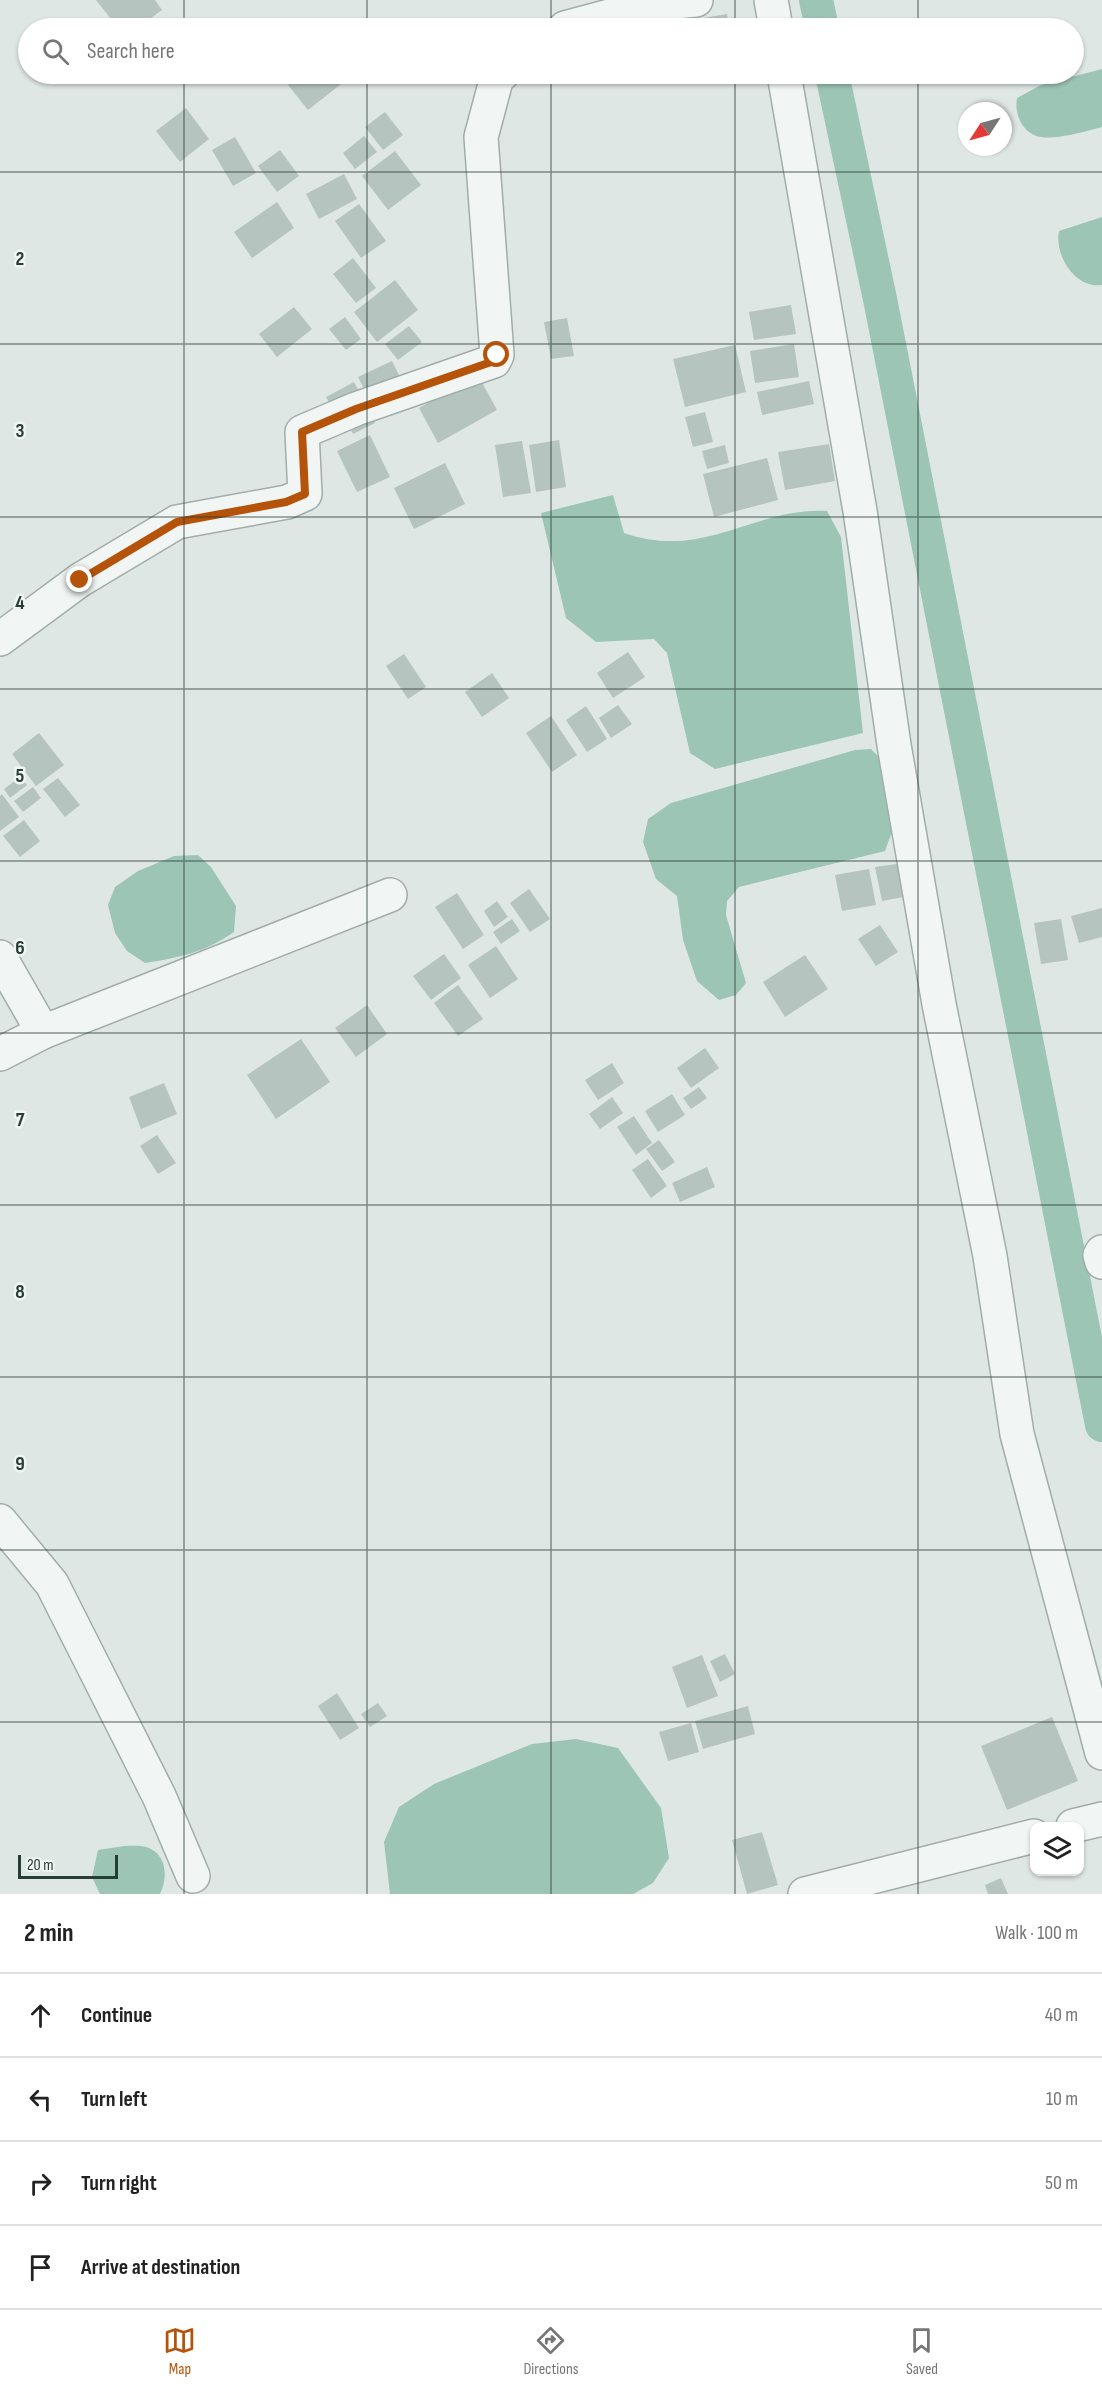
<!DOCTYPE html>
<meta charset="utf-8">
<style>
:root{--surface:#fff;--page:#f2f2f2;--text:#222;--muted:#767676;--line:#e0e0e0;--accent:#b45309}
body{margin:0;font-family:"Sofia Sans Condensed",sans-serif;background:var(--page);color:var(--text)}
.controls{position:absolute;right:18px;bottom:18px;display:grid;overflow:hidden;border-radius:12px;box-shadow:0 2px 4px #0004}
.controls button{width:54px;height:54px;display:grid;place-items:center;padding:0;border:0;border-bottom:2px solid var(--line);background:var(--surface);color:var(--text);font:30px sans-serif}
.compass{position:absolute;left:958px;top:102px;width:54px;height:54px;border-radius:50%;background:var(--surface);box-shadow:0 2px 4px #0004;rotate:234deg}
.scale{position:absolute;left:18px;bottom:15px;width:100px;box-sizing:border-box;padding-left:6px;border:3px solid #293d38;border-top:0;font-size:16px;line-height:21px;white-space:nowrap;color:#293d38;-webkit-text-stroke:4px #eef5f3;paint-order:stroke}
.stop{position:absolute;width:18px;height:18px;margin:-14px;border:4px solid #b45309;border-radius:50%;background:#fff}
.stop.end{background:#b45309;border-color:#fff;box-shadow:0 2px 6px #0008}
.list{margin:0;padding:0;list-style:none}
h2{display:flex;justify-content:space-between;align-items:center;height:78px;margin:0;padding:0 24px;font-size:26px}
h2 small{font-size:20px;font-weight:400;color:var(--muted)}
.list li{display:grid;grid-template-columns:39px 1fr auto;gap:18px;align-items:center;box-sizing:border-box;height:84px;padding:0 24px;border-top:2px solid var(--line)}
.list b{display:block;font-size:22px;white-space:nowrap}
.list em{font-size:20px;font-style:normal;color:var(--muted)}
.icon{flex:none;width:33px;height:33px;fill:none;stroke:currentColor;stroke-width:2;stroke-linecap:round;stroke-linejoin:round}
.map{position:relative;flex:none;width:1102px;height:1894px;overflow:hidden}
.search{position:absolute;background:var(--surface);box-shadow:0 2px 4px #0004;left:18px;right:18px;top:18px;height:66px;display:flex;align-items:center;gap:15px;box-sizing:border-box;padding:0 21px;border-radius:33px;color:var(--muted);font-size:22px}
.sheet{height:414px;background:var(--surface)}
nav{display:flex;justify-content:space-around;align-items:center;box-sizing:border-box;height:84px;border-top:2px solid var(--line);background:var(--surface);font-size:16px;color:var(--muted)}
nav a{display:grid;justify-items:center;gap:3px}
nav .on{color:var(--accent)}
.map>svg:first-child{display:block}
</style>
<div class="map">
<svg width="1102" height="1894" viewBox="0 0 1102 1894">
<rect width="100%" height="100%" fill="#dfe7e5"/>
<g fill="#9cc5b6">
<path d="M 1102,69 L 1102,127 C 1088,131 1054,140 1041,137 C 1022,134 1014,113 1017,98 L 1041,85 Z"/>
<path d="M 1102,217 L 1102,285 C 1075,289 1054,255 1059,231 Z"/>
<path d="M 613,495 L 624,533 C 704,561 754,507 827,511 L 841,537 L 863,733 L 715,769 L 690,753 L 667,653 L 654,639 L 596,642 L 566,618 L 541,513 Z"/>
<polygon points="871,749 885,763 894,826 885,851 739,887 727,901 726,915 746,983 736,995 719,1000 697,981 683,940 677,896 656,879 643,842 648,819 671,803 855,750"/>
<path d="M 198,855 L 211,867 L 236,906 L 234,932 C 206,952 178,958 145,963 L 127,951 L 115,933 L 108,905 L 115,887 L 138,871 L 174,856 Z"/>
<polygon points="576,1739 618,1748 661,1808 669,1858 653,1883 633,1894 390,1894 384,1842 399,1807 434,1784 532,1744"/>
<path d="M 124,1846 C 132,1846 142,1845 149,1848 C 167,1856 168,1878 160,1894 L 100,1894 L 92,1877 L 98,1850 Z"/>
</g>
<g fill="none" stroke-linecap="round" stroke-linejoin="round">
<g stroke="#9cc5b6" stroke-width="34">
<polyline points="816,0 822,28"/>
<polyline points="832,74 880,299 1102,1425"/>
</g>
</g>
<g fill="#b6c4c0">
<polygon points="96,0 155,0 162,10 138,28 118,28"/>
<polygon points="727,14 729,28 693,28 691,20"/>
<polygon points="303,74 340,74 345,81 308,110 288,85"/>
<polygon points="186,108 209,139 180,162 156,131"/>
<polygon points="385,112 403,135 383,150 365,127"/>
<polygon points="364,136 377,152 355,169 343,153"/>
<polygon points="235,137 256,173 233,186 212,150"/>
<polygon points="280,150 299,176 277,192 258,166"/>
<polygon points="395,151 421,185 388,210 362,176"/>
<polygon points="344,174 357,199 319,219 306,194"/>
<polygon points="277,202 294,228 252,258 234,232"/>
<polygon points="359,204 386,241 361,258 335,221"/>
<polygon points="353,258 376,288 356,303 333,274"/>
<polygon points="395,280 418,310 377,342 354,312"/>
<polygon points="791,305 796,334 754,340 749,312"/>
<polygon points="294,307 312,329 277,357 259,334"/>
<polygon points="345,317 361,339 346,350 329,329"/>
<polygon points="567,318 574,356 551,359 544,322"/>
<polygon points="409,326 422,342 398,360 385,344"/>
<polygon points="794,344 799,377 755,383 750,351"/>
<polygon points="735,345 746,392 685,407 673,359"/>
<polygon points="392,361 402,381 368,397 358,377"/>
<polygon points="478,375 497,410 438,443 419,408"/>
<polygon points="809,381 814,404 762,415 757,392"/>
<polygon points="354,382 363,399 335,414 326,397"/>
<polygon points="367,406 375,423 353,434 344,417"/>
<polygon points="705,412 713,442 693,447 685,417"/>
<polygon points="370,435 390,477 357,492 337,451"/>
<polygon points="559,440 566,487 536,492 529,445"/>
<polygon points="522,441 531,493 503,497 495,445"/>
<polygon points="829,444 835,481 785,490 778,452"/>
<polygon points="725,445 729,463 707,469 702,451"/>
<polygon points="767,458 778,500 714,517 703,474"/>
<polygon points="445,463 465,504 414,529 394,488"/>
<polygon points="628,652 645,677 613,698 597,673"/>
<polygon points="404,654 426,687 408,699 386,666"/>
<polygon points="492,673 509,698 482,717 465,692"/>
<polygon points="618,705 632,724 611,738 599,718"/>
<polygon points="586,706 607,739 587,752 566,720"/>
<polygon points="551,716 577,755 552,772 526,733"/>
<polygon points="39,733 64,765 36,786 12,754"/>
<polygon points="20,777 27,785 10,798 4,789"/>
<polygon points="58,778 80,805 65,817 43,789"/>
<polygon points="33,787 41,798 23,812 14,801"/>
<polygon points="2,794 19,817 0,831 0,796"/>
<polygon points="24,820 40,841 20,857 3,836"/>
<polygon points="904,863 909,896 882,901 875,867"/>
<polygon points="869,869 876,905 842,911 835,875"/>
<polygon points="529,889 550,919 530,932 510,903"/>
<polygon points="457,893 484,935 463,949 435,907"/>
<polygon points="497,901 508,917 494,927 484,911"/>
<polygon points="1102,908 1102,937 1079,943 1071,916"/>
<polygon points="512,919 520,931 501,944 493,932"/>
<polygon points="1061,919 1068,960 1041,964 1034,923"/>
<polygon points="880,925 898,952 876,966 858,939"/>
<polygon points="496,946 518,979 490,998 468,965"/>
<polygon points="444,954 461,978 431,1000 413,976"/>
<polygon points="805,955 828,989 785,1017 763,982"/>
<polygon points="458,985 483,1019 458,1036 434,1003"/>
<polygon points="367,1005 387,1034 356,1057 335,1028"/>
<polygon points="301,1039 330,1082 276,1119 247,1075"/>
<polygon points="705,1048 719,1068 691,1088 677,1068"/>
<polygon points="612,1063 624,1083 598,1100 585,1080"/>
<polygon points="164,1083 177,1114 141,1129 129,1097"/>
<polygon points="699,1087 707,1098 691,1109 683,1098"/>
<polygon points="672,1094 685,1115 658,1132 645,1111"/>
<polygon points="612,1097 623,1113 600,1129 589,1114"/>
<polygon points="634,1116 652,1143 636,1155 617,1127"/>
<polygon points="157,1135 176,1163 158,1174 140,1146"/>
<polygon points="659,1140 675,1162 662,1171 646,1149"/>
<polygon points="648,1159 667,1186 651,1198 632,1170"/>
<polygon points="707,1167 715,1187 680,1202 672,1183"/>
<polygon points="725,1654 735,1674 720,1682 710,1661"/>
<polygon points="702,1655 718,1696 687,1708 672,1667"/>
<polygon points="337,1693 359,1728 340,1740 318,1706"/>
<polygon points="378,1703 387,1716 370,1727 361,1714"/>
<polygon points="748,1706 755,1734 703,1749 695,1721"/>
<polygon points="1052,1717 1078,1781 1007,1810 981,1746"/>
<polygon points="691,1723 699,1752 668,1761 659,1732"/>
<polygon points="762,1832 778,1885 747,1894 732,1840"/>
<polygon points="1001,1878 1008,1894 988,1894 985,1885"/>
</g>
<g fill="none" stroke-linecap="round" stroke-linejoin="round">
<g stroke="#a1adaa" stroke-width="36">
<g id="minor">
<polyline points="771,0 776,28"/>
<polyline points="565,28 654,4 696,0"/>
<polyline points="784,74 860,511 894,745 939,1004 990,1256 1017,1434 1102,1753"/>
<polyline points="0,639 80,580 177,522 287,502 305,494 302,432 356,409 494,361 497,355 481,137 497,77 502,74"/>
<polyline points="0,957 43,1032 0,1054"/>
<polyline points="43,1032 390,895"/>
<polyline points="1102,1252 1100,1255 1102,1262"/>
<polyline points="0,1521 52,1584 159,1796 193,1876"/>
<polyline points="1073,1826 1102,1819"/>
<polyline points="805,1894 1034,1836"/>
</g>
</g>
<use href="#minor" stroke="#f1f6f5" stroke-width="33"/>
</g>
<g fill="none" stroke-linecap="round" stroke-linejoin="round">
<polyline stroke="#b45309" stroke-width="8" points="80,580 177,522 286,502 305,494 302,432 356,409 494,361 497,355"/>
</g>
<path fill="none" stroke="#293d38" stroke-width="1.5" stroke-opacity="0.55" d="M 184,0 L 184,28M 367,0 L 367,28M 551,0 L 551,28M 735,0 L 735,28M 918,0 L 918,28M 184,74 L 184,1894M 367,74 L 367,1894M 551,74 L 551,1894M 735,74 L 735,1894M 918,74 L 918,1894M 0,172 L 1102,172M 0,344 L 1102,344M 0,517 L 1102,517M 0,689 L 1102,689M 0,861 L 1102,861M 0,1033 L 1102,1033M 0,1205 L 1102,1205M 0,1377 L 1102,1377M 0,1550 L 1102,1550M 0,1722 L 1102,1722"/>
<g font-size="20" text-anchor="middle" font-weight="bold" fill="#293d38" stroke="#eef5f3" stroke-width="5" stroke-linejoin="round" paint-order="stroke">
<text x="20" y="265">2</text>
<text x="20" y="437">3</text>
<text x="20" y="609">4</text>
<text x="20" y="782">5</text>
<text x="20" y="954">6</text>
<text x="20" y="1126">7</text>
<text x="20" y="1298">8</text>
<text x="20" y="1470">9</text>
</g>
</svg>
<div class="controls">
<button><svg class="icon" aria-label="layers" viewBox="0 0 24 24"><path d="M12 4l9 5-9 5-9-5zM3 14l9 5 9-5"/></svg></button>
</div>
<svg class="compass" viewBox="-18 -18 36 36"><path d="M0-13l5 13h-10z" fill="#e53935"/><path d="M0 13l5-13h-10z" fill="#767676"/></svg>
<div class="scale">20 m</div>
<div class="stop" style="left:497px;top:355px"></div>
<div class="stop end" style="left:80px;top:580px"></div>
<div class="search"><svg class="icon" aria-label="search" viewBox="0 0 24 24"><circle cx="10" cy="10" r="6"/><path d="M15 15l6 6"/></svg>Search here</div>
</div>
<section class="sheet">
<h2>2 min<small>Walk · 100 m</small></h2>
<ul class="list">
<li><svg class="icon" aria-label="ahead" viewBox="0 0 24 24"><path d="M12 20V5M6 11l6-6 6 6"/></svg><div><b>Continue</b></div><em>40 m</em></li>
<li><svg class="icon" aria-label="left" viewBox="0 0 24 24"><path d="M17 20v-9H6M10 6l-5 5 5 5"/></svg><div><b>Turn left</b></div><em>10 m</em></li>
<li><svg class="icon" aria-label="right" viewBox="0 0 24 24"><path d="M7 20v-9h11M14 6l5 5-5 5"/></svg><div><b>Turn right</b></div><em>50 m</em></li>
<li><svg class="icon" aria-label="arrive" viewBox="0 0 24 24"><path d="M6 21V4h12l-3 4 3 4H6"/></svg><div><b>Arrive at destination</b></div></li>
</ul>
</section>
<nav>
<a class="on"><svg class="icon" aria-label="map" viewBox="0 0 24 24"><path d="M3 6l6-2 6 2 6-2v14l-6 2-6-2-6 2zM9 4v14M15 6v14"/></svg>Map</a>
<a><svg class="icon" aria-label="directions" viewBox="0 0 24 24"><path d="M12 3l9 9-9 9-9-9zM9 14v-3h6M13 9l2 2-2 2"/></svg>Directions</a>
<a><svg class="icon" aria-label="saved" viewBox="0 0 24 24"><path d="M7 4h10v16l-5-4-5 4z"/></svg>Saved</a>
</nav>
